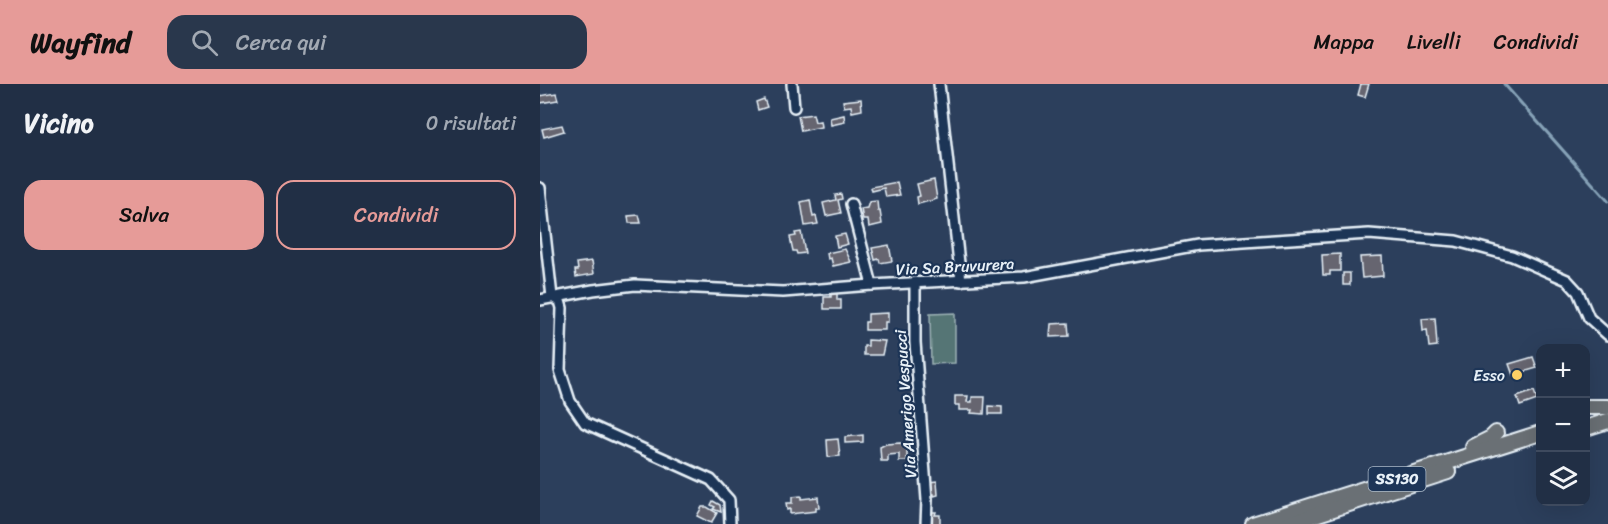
<!DOCTYPE html>
<html lang="it">
<meta charset="utf-8">
<style>
:root{--surface:#212f45;--page:#29374c;--text:#f1f3f6;--muted:#a2a9b3;--line:#3e4a5e;--accent:#e69b98}
body{margin:0;font-family:Sriracha,sans-serif;background:var(--page);color:var(--text)}
.controls{position:absolute;right:18px;bottom:18px;display:grid;overflow:hidden;border-radius:12px;box-shadow:0 6px 24px #0002}
.controls button{width:54px;height:54px;display:grid;place-items:center;padding:0;border:0;border-bottom:2px solid var(--line);background:var(--surface);color:var(--text);font:30px sans-serif}
.list{margin:0;padding:0;list-style:none}
h2{display:flex;justify-content:space-between;align-items:center;height:78px;margin:0;padding:0 24px;font-size:26px}
h2 small{font-size:20px;font-weight:400;color:var(--muted)}
.actions{display:flex;gap:12px;padding:18px 24px}
.actions a{flex:1;padding:14px 0;border:2px solid var(--accent);border-radius:18px;text-align:center;font-size:21px;color:var(--accent)}
.actions .main{background:var(--accent);color:#111}
.icon{flex:none;width:33px;height:33px;fill:none;stroke:currentColor;stroke-width:2;stroke-linecap:round;stroke-linejoin:round}
.map{position:relative;flex:none;width:1068px;height:440px;overflow:hidden}
header{display:flex;align-items:center;gap:36px;box-sizing:border-box;height:84px;padding:0 30px;background:var(--accent);color:#111}
header strong{font-size:28px}
nav{display:flex;gap:33px;margin-inline-start:auto;font-size:21px}
.search{width:420px;height:54px;background:var(--page);display:flex;align-items:center;gap:15px;box-sizing:border-box;padding:0 21px;border-radius:18px;color:var(--muted);font-size:22px}
main{display:flex}
aside{flex:1;background:var(--surface)}
.map>svg:first-child{display:block}
</style>
<header>
<strong>Wayfind</strong>
<div class="search"><svg class="icon" aria-label="search" viewBox="0 0 24 24"><circle cx="10" cy="10" r="6"/><path d="M15 15l6 6"/></svg>Cerca qui</div>
<nav><a>Mappa</a><a>Livelli</a><a>Condividi</a></nav>
</header>
<main>
<aside>
<h2>Vicino<small>0 risultati</small></h2>
<ul class="list">
</ul>
<div class="actions"><a class="main">Salva</a><a>Condividi</a></div>
</aside>
<div class="map">
<svg width="1068" height="440" viewBox="0 0 1068 440">
<rect width="100%" height="100%" fill="#2c3f5c"/>
<filter id="ink" filterUnits="userSpaceOnUse"><feTurbulence type="fractalNoise" baseFrequency=".0167" numOctaves="2"/><feDisplacementMap in="SourceGraphic" scale="12" xChannelSelector="R" yChannelSelector="G"/><feConvolveMatrix kernelMatrix="1 2 1 2 8 2 1 2 1" color-interpolation-filters="sRGB"/></filter>
<g filter="url(#ink)">
<polygon fill="#557574" stroke="#9eb3b6" stroke-width="1.5" points="415,229 415,279 391,280 390,230"/>
<g fill="none" stroke-linecap="round" stroke-linejoin="round">
<polyline stroke="#86a2b7" stroke-width="3" points="964,0 1068,117"/>
</g>
<g fill="#666570" stroke="#e8f1f8" stroke-width="1.5">
<polygon points="821,0 829,0 825,13 818,11"/>
<polygon points="16,9 18,16 0,19 0,12"/>
<polygon points="224,15 227,23 218,26 216,18"/>
<polygon points="321,15 322,26 312,28 311,22 304,23 303,17"/>
<polygon points="273,30 275,38 280,37 281,43 261,47 258,32"/>
<polygon points="304,31 305,38 291,41 290,34"/>
<polygon points="22,41 24,47 4,53 2,45"/>
<polygon points="394,96 397,115 378,120 377,113 380,112 377,100"/>
<polygon points="357,98 360,111 346,113 344,104 332,107 331,103"/>
<polygon points="301,110 302,115 298,116 301,129 286,132 283,119 296,116 295,111"/>
<polygon points="270,116 273,133 276,132 278,140 265,142 261,118"/>
<polygon points="337,117 338,127 340,127 342,140 329,143 328,136 323,136 321,125 327,124 329,118"/>
<polygon points="99,131 101,139 89,139 88,132"/>
<polygon points="261,148 265,169 257,170 256,167 253,167 250,153 256,152 255,149"/>
<polygon points="305,150 308,160 297,163 295,152"/>
<polygon points="349,161 352,177 340,179 339,175 335,176 332,164"/>
<polygon points="305,165 311,178 293,182 291,174 288,175 287,169"/>
<polygon points="800,170 800,187 790,187 790,191 783,191 782,171"/>
<polygon points="842,172 843,192 822,194 820,173"/>
<polygon points="52,177 54,190 36,193 35,186 38,186 37,179"/>
<rect x="803" y="189" width="7" height="12"/>
<polygon points="291,209 297,209 297,216 301,216 301,225 284,225 284,213 291,213"/>
<polygon points="348,229 348,238 345,238 345,246 325,246 325,238 328,238 328,230"/>
<polygon points="895,234 897,262 889,263 887,246 883,247 882,235"/>
<polygon points="528,239 529,252 510,253 511,240"/>
<polygon points="328,256 345,257 342,271 324,271 324,262 328,262"/>
<polygon points="993,273 997,284 973,291 969,280"/>
<polygon points="994,307 997,316 980,322 977,313"/>
<polygon points="415,312 428,312 427,318 432,318 432,313 445,313 444,330 431,329 432,326 419,326 419,321 415,321"/>
<polygon points="449,322 462,323 462,330 449,330"/>
<polygon points="323,351 323,358 305,359 305,353"/>
<polygon points="298,355 300,372 288,373 287,356"/>
<polygon points="360,359 367,362 367,377 359,377 359,370 348,371 348,377 341,377 340,363 346,360"/>
<polygon points="397,397 398,411 394,412 394,410 391,410 389,398"/>
<polygon points="261,412 261,415 278,413 279,424 276,424 276,427 250,430 250,425 247,426 246,419 252,419 252,413"/>
<polygon points="173,417 180,421 181,428 173,425 175,423 171,421"/>
<polygon points="162,423 167,423 177,429 171,439 157,432"/>
<polygon points="391,428 396,428 395,431 400,431 400,440 391,440"/>
</g>
<g fill="none" stroke-linecap="round" stroke-linejoin="round">
<g stroke="#e8f1f8" stroke-width="14">
<g id="street">
<polyline points="252,0 254,23"/>
<polyline points="399,0 421,197"/>
<polyline points="0,104 12,213 20,217 22,224 20,286 30,317 45,339 171,396 189,416 190,440"/>
<polyline points="311,120 332,201"/>
<polyline points="375,198 375,258 387,416 386,440"/>
<polyline points="0,216 53,206 95,201 243,208 332,201 484,193 658,161 829,150 916,157 972,172 1027,196 1038,208 1049,234 1068,251"/>
</g>
</g>
<g stroke="#e8f1f8" stroke-width="18">
<g id="primary">
<polyline points="1046,323 1068,323"/>
<polyline points="1046,344 1068,337"/>
<polyline points="933,363 951,354 956,349"/>
<polyline points="713,440 1000,349"/>
<polyline points="747,440 908,388"/>
</g>
</g>
<use href="#street" stroke="#1d3557" stroke-width="9"/>
<use href="#primary" stroke="#6a7074" stroke-width="14"/>
</g>
</g>
<circle fill="#ffd166" stroke="#1d3557" stroke-width="2" cx="977" cy="291" r="6"/>
<g text-anchor="middle" stroke-width="4.5" stroke-linejoin="round" paint-order="stroke">
<rect fill="#1d3557" stroke="#abb9c8" stroke-width="1.5" x="828.5" y="383" width="57" height="24" rx="4.5"/>
<g font-size="15" font-weight="bold" fill="#e8f1f8">
<text x="857" y="400">SS130</text>
</g>
<g font-size="16" fill="#e8f1f8" stroke="#1d3557">
<text transform="translate(415 182) rotate(-3)" y="6">Via Sa Bruvurera</text>
<text transform="translate(365 320) rotate(-94)" y="6">Via Amerigo Vespucci</text>
</g>
<g font-size="16" fill="#e8f1f8" stroke="#1d3557" text-anchor="end">
<text x="965" y="297">Esso</text>
</g>
</g>
</svg>
<div class="controls">
<button>+</button>
<button>−</button>
<button><svg class="icon" aria-label="layers" viewBox="0 0 24 24"><path d="M12 4l9 5-9 5-9-5zM3 14l9 5 9-5"/></svg></button>
</div>
</div>
</main>
